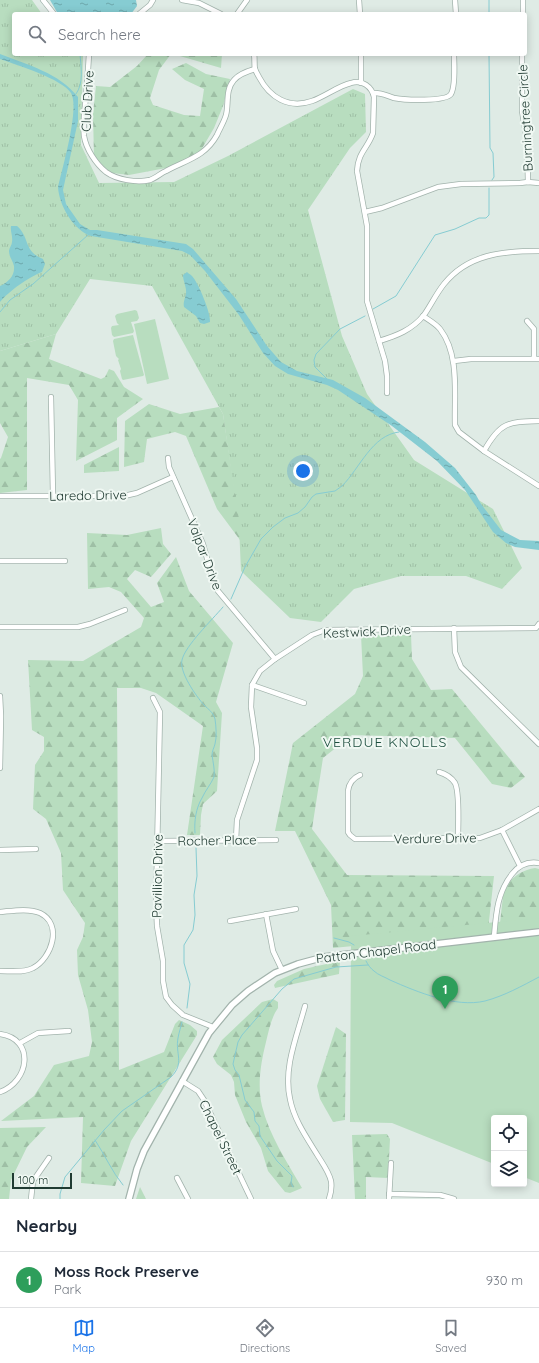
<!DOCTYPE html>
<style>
:root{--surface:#fff;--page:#f6f6f7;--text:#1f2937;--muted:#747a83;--line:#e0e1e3;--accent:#1a73e8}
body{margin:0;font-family:Quicksand,sans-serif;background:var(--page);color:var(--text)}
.controls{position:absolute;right:12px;bottom:12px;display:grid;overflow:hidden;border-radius:4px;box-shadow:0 2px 10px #0003}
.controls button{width:36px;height:36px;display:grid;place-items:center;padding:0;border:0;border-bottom:1px solid var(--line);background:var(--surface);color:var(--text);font:20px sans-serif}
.scale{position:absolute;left:12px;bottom:10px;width:60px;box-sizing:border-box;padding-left:4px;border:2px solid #203b32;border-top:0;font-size:11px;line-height:14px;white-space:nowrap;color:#203b32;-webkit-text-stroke:3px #f0f8f3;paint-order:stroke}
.you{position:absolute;left:303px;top:471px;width:14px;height:14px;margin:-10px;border:3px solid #fff;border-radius:50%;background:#1a73e8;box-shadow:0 0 0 6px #1a73e833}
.badge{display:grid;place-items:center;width:26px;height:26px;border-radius:50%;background:var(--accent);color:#fff;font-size:13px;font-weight:700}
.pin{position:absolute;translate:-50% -33px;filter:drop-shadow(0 1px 2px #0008)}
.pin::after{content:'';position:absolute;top:21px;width:14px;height:12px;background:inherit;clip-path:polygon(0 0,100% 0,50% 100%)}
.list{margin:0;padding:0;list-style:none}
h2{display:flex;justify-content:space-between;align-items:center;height:52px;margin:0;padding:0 16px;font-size:17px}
h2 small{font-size:13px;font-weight:400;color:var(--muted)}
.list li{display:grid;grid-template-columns:26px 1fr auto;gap:12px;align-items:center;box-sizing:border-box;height:56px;padding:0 16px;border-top:1px solid var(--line)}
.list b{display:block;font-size:15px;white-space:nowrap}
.list p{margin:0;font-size:13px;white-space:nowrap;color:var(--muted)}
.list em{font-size:13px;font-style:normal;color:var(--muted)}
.icon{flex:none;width:22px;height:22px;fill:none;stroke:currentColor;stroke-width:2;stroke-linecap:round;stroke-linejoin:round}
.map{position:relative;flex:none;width:539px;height:1199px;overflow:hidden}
.search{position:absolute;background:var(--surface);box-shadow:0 2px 10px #0003;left:12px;right:12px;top:12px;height:44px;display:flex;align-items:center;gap:10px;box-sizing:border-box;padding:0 14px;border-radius:4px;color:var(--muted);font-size:15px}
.sheet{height:108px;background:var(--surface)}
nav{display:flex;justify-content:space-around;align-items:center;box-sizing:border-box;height:56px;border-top:1px solid var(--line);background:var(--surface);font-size:11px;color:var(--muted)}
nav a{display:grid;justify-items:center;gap:2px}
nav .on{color:var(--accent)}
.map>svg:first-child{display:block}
</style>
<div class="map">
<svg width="539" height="1199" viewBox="0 0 539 1199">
<defs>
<pattern id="grass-tufts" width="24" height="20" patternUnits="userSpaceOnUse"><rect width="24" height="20" fill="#b8ddbf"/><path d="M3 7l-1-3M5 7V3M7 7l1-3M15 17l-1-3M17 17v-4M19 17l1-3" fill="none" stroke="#9ebfa5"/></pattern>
<pattern id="forest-firs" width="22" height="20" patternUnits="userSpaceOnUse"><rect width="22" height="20" fill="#b8ddbf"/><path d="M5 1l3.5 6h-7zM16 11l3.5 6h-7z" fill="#9ebfa5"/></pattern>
<pattern id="water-ripples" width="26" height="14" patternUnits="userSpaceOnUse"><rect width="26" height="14" fill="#86ccd2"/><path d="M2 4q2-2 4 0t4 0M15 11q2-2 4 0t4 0" fill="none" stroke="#6da7ab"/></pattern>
</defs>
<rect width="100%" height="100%" fill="#dfebe5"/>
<polygon fill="url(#grass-tufts)" points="0,0 32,0 42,14 14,14 14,54 81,54 83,56 81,145 99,183 174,182 228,156 353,89 365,94 366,132 350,148 308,210 342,336 367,394 414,460 493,509 522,568 502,589 466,576 401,576 354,589 321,622 290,618 241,571 239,526 223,414 152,286 90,279 56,334 0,351"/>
<g fill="url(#forest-firs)">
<polygon points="148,54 171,54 159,70 150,98 153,105 184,115 200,116 204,89 185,80 172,69 186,63 206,74 230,79 223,106 214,128 197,157 166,168 129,175 104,172 94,157 93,114 96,86 110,87 137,66"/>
<polygon points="173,54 222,54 221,68"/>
<polygon points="56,334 49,359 101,379 105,377 109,369 114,371 124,387 143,399 117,418 117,440 76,461 78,400 69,385 27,378 27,490 0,493 0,459 1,458 8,437 0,423 0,351"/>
<polygon points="149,404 180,414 219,407 223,414 240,526 240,540 217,509 186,436 175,432 147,439 144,462 124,467 125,421"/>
<polygon points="119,447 119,471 84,473 84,465"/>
<polygon points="161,528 163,544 171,554 151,577 135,570 127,579 151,607 164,602 157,583 176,557 189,591 233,643 216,702 222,713 217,791 203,804 201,815 200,835 187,835 203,726 156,693 141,688 117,688 119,1070 164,1052 175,1024 179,1020 190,1025 197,1031 197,1035 131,1141 115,1186 81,1183 83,1117 1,1121 34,1096 54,1065 89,1056 92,1042 88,1010 78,975 77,950 83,937 85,923 63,890 61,853 46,819 33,809 35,765 44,751 44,737 32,730 28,660 83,661 141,627 144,618 121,592 109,587 88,589 87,533 127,535"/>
<polygon points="361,635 411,635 412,659 431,690 452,689 525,777 511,788 492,784 455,738 352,735 323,758 312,829 347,875 494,876 488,930 485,933 333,948 331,905 295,831 275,831 293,743 355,694 363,676"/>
<path d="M 535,868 L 539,869 L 539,926 L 499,930 C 501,921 502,896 505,889 C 511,877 522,870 535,868 Z"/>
<polygon points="340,961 339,974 275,988 274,985 277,981 304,969"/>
<path d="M 273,999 L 278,1002 L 278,1008 C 271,1018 269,1030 266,1042 C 261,1062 257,1085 262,1106 C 269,1135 287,1162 302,1188 L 290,1193 L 285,1192 L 268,1171 L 261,1148 L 246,1122 L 235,1095 L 234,1082 L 231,1075 L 217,1064 L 213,1057 L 222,1040 L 262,1002 Z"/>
<polygon points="336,1027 346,1034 345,1120 333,1122 320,1099 317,1086"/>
<polygon points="46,1127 27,1147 11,1180 9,1199 0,1199 0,1128"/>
<polygon points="387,1134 390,1139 388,1178 366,1177 366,1199 355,1199 352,1135"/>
<polygon points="140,1187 146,1199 136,1199"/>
</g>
<g fill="#b8ddbf">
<polygon points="135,310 137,311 139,318 137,321 131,322 134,331 133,333 114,337 112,335 111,328 112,326 119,325 117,323 115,316 117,314"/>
<polygon points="155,319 169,379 147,384 134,324"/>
<polygon points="133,335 144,375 143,376 123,380 122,379 120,371 121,369 118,360 119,359 116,356 113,341 114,339"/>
<polygon points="539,918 539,1183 524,1177 524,1118 494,1118 494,1164 392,1123 350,1122 351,936"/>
</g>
<g fill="url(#water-ripples)">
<polygon points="50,0 136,0 137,6 131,14 58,14"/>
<path d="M 0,54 C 28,65 59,73 78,97 L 78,121 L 63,190 L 66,204 L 80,224 L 90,230 L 97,230 L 186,244 L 193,249 L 236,299 L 267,346 L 281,362 L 297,371 L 333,380 L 365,398 L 425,442 L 455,468 L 476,495 L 481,504 L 501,530 L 520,540 L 539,541 L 539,550 L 515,547 L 506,543 L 493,532 L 465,490 L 437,461 L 392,426 L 338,390 L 327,385 L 288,374 L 275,366 L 263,353 L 239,315 L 205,271 L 190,255 L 182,251 L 91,236 C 73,230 59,205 58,187 C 62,169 80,108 71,93 C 62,79 17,65 0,59 Z"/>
<path d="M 11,226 L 17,226 C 30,237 23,251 43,259 L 45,264 L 42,272 C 29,277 9,291 0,302 L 0,286 C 8,282 15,276 14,266 C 13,261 9,257 9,251 C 9,248 12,245 12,242 C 13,236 10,231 11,226 Z"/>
<path d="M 187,272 C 189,274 190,274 192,276 C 198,282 211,313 210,322 L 204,324 L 200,323 L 196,316 L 184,307 C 183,302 185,299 186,294 C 187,288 183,281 183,275 Z"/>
</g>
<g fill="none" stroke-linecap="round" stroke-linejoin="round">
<g stroke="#86ccd2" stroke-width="1">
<polyline points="489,0 489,14"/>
<polyline points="489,54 490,148 493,153 494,177 492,180"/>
<path d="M 76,94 C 84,83 81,67 80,54"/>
<polyline points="373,309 396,296 435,235 455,229 479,218 486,218 489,215 489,188"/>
<polyline points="0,312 10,300 33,284 88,235"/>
<polyline points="327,379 315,367 314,360 316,354 340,329 365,316"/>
<path d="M 231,599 L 245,567 L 261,539 L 273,527 L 285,518 L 298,513 L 305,507 L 312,497 L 316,494 L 335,491 L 342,486 C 360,468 372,435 399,432"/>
<path d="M 195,833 C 194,821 196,808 202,798 C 205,791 211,784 214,777 C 215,770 213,762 212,755 C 212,751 214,748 215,744 C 217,737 216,726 215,719 C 213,712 209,710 204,705 C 196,696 179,672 182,660 C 185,646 212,620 223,607"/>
<polyline points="334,938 349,942 354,945"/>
<path d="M 366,961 C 368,965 371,969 374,971 C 378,975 385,977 390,980 C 417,992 456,1008 485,1001 C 504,996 522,986 539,977"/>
<polyline points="187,1008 190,984 184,963 184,945 193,930 195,915 194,895 197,876 196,848"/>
<path d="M 95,1140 C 105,1155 112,1172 123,1185"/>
<polyline points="293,1187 291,1183 292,1176 277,1161 260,1136 259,1126 255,1121 254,1112 245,1100 239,1075 235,1070 233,1064 238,1042 242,1035 282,989 294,979 336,967 368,965"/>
<path d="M 60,1199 L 60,1194 L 65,1177 L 104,1130 L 122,1111 L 171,1077 C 185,1063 175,1054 178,1038 C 179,1032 181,1027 182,1022"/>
</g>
<g stroke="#a2b3ac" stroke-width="6">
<g id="minor">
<polyline points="43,0 54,14"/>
<polyline points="182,0 199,3 221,14"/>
<polyline points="359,0 360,14"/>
<polyline points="455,0 456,14"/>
<polyline points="139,14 150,5 153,0"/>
<polyline points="237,14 247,0"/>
<polyline points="523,14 523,0"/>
<path d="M 89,54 C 88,71 87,88 85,106 C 84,115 83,126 84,136 C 86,149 96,164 106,172 C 117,180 137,183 150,180 C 156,178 161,173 166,171 C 186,160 205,157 217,135 C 220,128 224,122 226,115 C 229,104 225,90 234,80 C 239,74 248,71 255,69"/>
<path d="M 254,54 C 255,59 254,65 255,69 C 256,72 258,75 259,77 C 270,98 289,109 312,101 C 326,96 338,86 351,83 C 362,79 372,87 374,97 L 373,133 C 368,148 358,152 357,171 L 367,226 L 367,301 L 385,361 L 387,376 L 387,393"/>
<polyline points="522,54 522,111 527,140 528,182"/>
<polyline points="361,83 361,54"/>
<path d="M 373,93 C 381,92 387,96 394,98 C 404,100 446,102 451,94 C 456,85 454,64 454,54"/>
<polyline points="365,212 382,208 438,187 461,184 520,183 528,182 539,183"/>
<path d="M 423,316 C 429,320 436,324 440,329 C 460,355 454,394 455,425 L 459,432 L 484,451 L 539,486"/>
<polyline points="527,321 534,329 534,358"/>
<path d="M 379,341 C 396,336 412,330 424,315 C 431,305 436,294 444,284 C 468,254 503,251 539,251"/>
<polyline points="454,361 471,359 539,359"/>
<polyline points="51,397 53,495"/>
<path d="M 484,451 C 500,422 508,422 539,421"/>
<polyline points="168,458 169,467 203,544 213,580 218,591 275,659"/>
<polyline points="0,496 124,496 137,493 173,477"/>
<polyline points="0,561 65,561"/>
<polyline points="0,627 78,627 90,624 125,610"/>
<polyline points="454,628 455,652 461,667 539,744"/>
<polyline points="252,685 304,703"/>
<polyline points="0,696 1,716 0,768"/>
<polyline points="153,698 160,712 156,903 157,926 163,961 163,981 166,997 172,1005 183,1015 213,1027"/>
<path d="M 439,772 C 446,774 451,777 455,783 C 460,793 458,825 458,838"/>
<path d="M 360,775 C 353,778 349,783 348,791 L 348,832 L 350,835 L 355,839 L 480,838 L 502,830 L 539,809"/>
<polyline points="502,830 520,866"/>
<polyline points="236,840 237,820 257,760 257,748 251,707 252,685 260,671 275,659 312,635 325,630 536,628 539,624"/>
<polyline points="158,841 276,840"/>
<polyline points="0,850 36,849"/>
<path d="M 0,912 C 12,911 28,908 40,913 C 63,924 52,958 33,968 C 24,973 11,971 0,971"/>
<polyline points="266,914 273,951 282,970"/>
<polyline points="230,921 296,909"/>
<path d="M 494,937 C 496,914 497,893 512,874 C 519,865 527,861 539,863"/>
<path d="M 305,1006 C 297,1036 283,1068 290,1099 C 294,1120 307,1138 318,1156 C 323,1164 329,1172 331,1181 C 332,1187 331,1193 329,1199"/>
<path d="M 0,1034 C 36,1039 29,1082 0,1092"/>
<polyline points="20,1043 38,1033 69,1031"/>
<polyline points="182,1081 198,1091 204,1100 251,1199"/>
<polyline points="177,1178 188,1199"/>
<polyline points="389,1194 440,1195 454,1199"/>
<polyline points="31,1199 33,1181 49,1158"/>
<polyline points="389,1199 391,1163"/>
</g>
</g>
<g stroke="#a2b3ac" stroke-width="8">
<polyline id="tertiary" points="129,1199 137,1169 144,1151 209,1033 232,1005 248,991 275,973 298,964 324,957 539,932"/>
</g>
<use href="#minor" stroke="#fff" stroke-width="4.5"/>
<use href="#tertiary" stroke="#fff" stroke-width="5.5"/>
</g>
<g text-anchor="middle" stroke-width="4" stroke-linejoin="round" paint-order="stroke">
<g font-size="13" fill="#203b32" stroke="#f0f8f3">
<text transform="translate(87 101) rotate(-87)" y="5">Club Drive</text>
<text transform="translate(525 118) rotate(-93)" y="5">Burningtree Circle</text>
<text transform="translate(88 495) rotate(-1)" y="5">Laredo Drive</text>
<text transform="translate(205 554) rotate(69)" y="5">Valpar Drive</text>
<text transform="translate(367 631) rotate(-3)" y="5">Kestwick Drive</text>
<text transform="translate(435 838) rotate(-1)" y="5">Verdure Drive</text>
<text transform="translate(217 840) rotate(-1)" y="5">Rocher Place</text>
<text transform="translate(157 876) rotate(-89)" y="5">Pavillion Drive</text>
<text transform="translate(376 951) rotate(-7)" y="5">Patton Chapel Road</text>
<text transform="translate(221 1137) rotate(64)" y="5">Chapel Street</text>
</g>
<g font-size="14" letter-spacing="1" fill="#1c4e3e" stroke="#f0f8f3">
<text x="385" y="747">VERDUE KNOLLS</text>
</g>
</g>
</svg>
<div class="controls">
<button><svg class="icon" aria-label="locate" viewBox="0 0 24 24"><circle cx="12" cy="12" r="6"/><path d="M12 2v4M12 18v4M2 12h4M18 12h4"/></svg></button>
<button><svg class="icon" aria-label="layers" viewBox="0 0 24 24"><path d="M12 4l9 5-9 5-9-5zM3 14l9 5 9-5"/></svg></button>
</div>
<div class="scale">100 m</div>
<div class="you"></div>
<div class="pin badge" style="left:445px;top:1009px;background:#2e9e5b">1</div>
<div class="search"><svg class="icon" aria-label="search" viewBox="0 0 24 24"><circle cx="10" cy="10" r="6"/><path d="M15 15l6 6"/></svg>Search here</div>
</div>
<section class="sheet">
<h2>Nearby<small></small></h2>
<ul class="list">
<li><span class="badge" style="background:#2e9e5b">1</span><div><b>Moss Rock Preserve</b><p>Park</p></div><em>930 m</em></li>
</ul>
</section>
<nav>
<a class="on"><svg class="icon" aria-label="map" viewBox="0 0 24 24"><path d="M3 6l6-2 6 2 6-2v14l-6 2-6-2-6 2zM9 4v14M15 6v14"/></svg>Map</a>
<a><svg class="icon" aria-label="directions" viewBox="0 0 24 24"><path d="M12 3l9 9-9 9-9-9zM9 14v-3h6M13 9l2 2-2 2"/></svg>Directions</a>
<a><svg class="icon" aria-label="saved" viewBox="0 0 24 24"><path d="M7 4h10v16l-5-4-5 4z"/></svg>Saved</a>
</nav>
